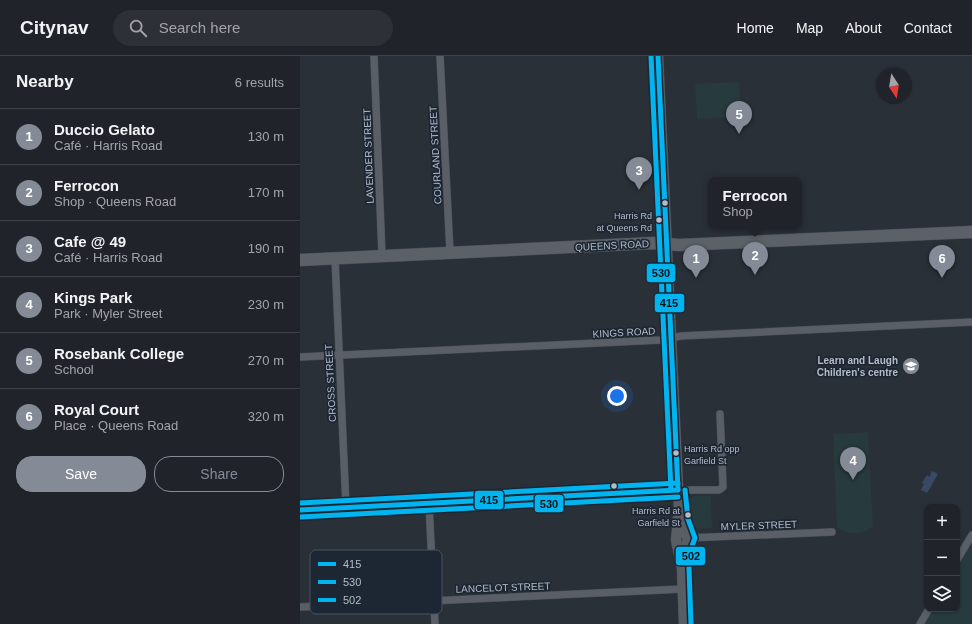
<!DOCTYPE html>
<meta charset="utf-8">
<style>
:root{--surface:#20242a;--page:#2d3036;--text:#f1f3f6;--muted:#a2a4a8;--line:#3d4147;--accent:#848b96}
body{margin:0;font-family:Helvetica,sans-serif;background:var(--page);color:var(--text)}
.controls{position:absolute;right:12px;bottom:12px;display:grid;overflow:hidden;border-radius:8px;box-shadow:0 1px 3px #0004}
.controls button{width:36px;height:36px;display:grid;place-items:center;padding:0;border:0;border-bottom:1px solid var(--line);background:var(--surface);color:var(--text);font:20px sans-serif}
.compass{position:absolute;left:576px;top:12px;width:36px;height:36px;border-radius:50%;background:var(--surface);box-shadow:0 1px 3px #0004;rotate:168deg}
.you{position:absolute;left:317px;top:340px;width:14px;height:14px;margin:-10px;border:3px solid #fff;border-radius:50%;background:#1a73e8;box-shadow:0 0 0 6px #1a73e833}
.badge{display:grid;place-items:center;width:26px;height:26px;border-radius:50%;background:var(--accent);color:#fff;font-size:13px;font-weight:700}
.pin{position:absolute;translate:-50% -33px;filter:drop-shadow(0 1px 2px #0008)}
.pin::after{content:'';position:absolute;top:21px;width:14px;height:12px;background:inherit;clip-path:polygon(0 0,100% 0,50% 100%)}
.popup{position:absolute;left:408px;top:121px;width:94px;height:52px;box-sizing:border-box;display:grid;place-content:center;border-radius:8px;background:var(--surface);filter:drop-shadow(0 1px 3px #0005);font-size:13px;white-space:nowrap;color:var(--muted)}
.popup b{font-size:15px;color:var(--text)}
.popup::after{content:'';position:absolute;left:50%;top:100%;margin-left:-8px;border:8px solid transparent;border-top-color:var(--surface)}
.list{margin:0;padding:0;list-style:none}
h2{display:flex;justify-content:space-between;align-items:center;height:52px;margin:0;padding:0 16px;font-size:17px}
h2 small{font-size:13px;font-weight:400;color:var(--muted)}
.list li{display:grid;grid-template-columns:26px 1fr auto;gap:12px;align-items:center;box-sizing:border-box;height:56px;padding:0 16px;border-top:1px solid var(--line)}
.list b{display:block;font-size:15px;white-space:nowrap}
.list p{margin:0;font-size:13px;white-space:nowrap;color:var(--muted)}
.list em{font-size:13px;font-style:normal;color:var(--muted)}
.actions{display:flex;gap:8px;padding:12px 16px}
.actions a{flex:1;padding:9px 0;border:1px solid var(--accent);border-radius:16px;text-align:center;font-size:14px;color:var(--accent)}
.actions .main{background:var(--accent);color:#fff}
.icon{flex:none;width:22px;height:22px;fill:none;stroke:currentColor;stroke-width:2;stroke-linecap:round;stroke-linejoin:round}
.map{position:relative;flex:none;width:672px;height:568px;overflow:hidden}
header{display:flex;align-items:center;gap:24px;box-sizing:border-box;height:56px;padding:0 20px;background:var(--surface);border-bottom:1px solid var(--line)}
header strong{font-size:19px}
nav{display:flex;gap:22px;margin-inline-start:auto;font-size:14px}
.search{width:280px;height:36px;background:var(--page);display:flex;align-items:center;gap:10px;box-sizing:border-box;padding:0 14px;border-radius:22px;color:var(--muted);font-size:15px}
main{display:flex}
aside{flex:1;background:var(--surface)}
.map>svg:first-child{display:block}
</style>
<header>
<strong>Citynav</strong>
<div class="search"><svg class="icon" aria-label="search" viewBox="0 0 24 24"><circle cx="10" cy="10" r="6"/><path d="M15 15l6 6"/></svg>Search here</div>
<nav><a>Home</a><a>Map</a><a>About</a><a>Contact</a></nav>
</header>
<main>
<aside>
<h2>Nearby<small>6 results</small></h2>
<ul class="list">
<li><span class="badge">1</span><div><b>Duccio Gelato</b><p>Café · Harris Road</p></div><em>130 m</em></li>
<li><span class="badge">2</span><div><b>Ferrocon</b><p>Shop · Queens Road</p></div><em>170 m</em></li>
<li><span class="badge">3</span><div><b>Cafe @ 49</b><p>Café · Harris Road</p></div><em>190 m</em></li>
<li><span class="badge">4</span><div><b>Kings Park</b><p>Park · Myler Street</p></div><em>230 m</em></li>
<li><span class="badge">5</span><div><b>Rosebank College</b><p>School</p></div><em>270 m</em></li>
<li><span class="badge">6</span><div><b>Royal Court</b><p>Place · Queens Road</p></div><em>320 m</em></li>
</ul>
<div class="actions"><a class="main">Save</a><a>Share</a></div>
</aside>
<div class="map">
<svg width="672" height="568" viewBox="0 0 672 568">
<rect width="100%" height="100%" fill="#2a3038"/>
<g fill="#273a3e">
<polygon points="439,26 441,60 397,63 395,28"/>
<path d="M 568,376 L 573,470 C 562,479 548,480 537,471 L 533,378 Z"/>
<polygon points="393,440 411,440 412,472 393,473 391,471 390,443"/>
<polygon points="672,487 672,568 624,568 633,553 657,553 657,512"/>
</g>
<polygon fill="#384963" points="632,415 638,418 627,437 621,434 624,428 622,427 627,419 629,421"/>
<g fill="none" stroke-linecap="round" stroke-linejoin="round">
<g stroke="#484c53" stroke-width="8">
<g id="street">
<polyline points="74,0 82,199"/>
<polyline points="140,0 150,196"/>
<polyline points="35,202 46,451"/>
<polyline points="0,301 361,284 381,280 672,266"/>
<polyline points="378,434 419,434 423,431 420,358"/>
<polyline points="129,448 135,568"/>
<polyline points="388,482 532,476"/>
<polyline points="657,504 672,479"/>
<polyline points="0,551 383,533"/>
<polyline points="620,568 629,553"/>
</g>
</g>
<g stroke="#484c53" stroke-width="11">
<g id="secondary">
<polyline points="358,0 379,453 376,484 382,512 384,568"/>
<polyline points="0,454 378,434"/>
<polyline points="382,463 385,478 388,482 384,501"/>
</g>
</g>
<g stroke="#484c55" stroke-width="13">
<polyline id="primary" points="0,204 353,187 379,189 672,176"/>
</g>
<use href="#street" stroke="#5a5e66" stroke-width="7"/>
<use href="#secondary" stroke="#595d64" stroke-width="10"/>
<use href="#primary" stroke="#5c6168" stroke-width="12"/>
<g stroke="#1d2633" stroke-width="8">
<g id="bus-1">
<polyline points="358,0 378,434"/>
<polyline points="0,454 378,434"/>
</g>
</g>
<g stroke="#1d2633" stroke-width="8">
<g id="bus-2">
<polyline points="351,0 371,434"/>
<polyline points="0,461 378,441"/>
</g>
</g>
<g stroke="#1d2633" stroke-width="8">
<g id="bus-3">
<polyline points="385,434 388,463 395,482 392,490 389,512 391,568"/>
<polyline points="0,447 378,427"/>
</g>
</g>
<use href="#bus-1" stroke="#00b5ef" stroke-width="5"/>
<use href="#bus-2" stroke="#00b5ef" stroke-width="5"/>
<use href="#bus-3" stroke="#00b5ef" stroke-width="5"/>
</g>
<defs>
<g id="school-disc" transform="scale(0.9)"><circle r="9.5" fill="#848b96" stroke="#1d2633"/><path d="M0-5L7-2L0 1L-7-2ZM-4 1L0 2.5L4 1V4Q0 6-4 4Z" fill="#fff"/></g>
</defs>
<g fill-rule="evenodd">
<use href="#school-disc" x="611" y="310"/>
</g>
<g fill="#b4bcc9" stroke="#1d2633" stroke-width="1.5">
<circle cx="365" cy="147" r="3.5"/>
<circle cx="359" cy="164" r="3.5"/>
<circle cx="376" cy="397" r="3.5"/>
<circle cx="314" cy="430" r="3.5"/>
<circle cx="388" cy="459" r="3.5"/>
</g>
<g text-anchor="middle" stroke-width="3.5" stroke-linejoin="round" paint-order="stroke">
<g font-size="9" fill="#b4bcc9" stroke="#1d2633" text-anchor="end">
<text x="352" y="163">Harris Rd<tspan x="352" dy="12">at Queens Rd</tspan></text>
<text x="384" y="396" text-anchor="start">Harris Rd opp<tspan x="384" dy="12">Garfield St</tspan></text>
<text x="380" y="458">Harris Rd at<tspan x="380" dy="12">Garfield St</tspan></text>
</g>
<g font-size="10" fill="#b4bcc9" stroke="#1d2633">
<text transform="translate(135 99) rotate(-93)" y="4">COURLAND STREET</text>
<text transform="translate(68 100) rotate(-92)" y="4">LAVENDER STREET</text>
<text transform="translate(312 189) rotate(-3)" y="4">QUEENS ROAD</text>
<text transform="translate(324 276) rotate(-3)" y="4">KINGS ROAD</text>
<text transform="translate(30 327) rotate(-93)" y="4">CROSS STREET</text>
<text transform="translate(459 469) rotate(-2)" y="4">MYLER STREET</text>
<text transform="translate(203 531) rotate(-2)" y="4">LANCELOT STREET</text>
</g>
<g font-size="10" font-weight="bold" fill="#b4bcc9" stroke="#1d2633" text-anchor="end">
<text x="598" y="308">Learn and Laugh<tspan x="598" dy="12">Children's centre</tspan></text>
</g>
</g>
<rect x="10" y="494" width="132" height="64" rx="6" fill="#1d2633" stroke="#4a5360" stroke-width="1"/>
<rect x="18" y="506" width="18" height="4" fill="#00b5ef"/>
<rect x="18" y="524" width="18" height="4" fill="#00b5ef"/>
<rect x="18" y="542" width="18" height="4" fill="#00b5ef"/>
<g font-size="11" fill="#b4bcc9">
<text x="43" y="512">415</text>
<text x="43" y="530">530</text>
<text x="43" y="548">502</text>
</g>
<g stroke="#1d2633" stroke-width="1.5">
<rect x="346" y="207" width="30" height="20" rx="4" fill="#00b5ef"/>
<rect x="354" y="237" width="31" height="20" rx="4" fill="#00b5ef"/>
<rect x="174" y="434" width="30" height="20" rx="4" fill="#00b5ef"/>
<rect x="234" y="438" width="30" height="19" rx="4" fill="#00b5ef"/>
<rect x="375" y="490" width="31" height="20" rx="4" fill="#00b5ef"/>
</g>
<g font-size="11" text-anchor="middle" font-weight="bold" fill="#111">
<text x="361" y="221">530</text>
<text x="369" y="251">415</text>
<text x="189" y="448">415</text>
<text x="249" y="452">530</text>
<text x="391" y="504">502</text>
</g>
</svg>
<div class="controls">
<button>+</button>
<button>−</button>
<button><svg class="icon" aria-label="layers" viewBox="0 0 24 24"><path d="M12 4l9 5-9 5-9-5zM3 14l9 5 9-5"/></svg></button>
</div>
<svg class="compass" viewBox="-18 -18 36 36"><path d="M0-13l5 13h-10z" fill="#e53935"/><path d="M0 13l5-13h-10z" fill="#a2a4a8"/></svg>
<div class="you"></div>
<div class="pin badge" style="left:396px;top:222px">1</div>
<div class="pin badge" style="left:455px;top:219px">2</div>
<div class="popup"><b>Ferrocon</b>Shop</div>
<div class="pin badge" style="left:339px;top:134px">3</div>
<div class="pin badge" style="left:553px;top:424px">4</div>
<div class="pin badge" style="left:439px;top:78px">5</div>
<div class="pin badge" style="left:642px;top:222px">6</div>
</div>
</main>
